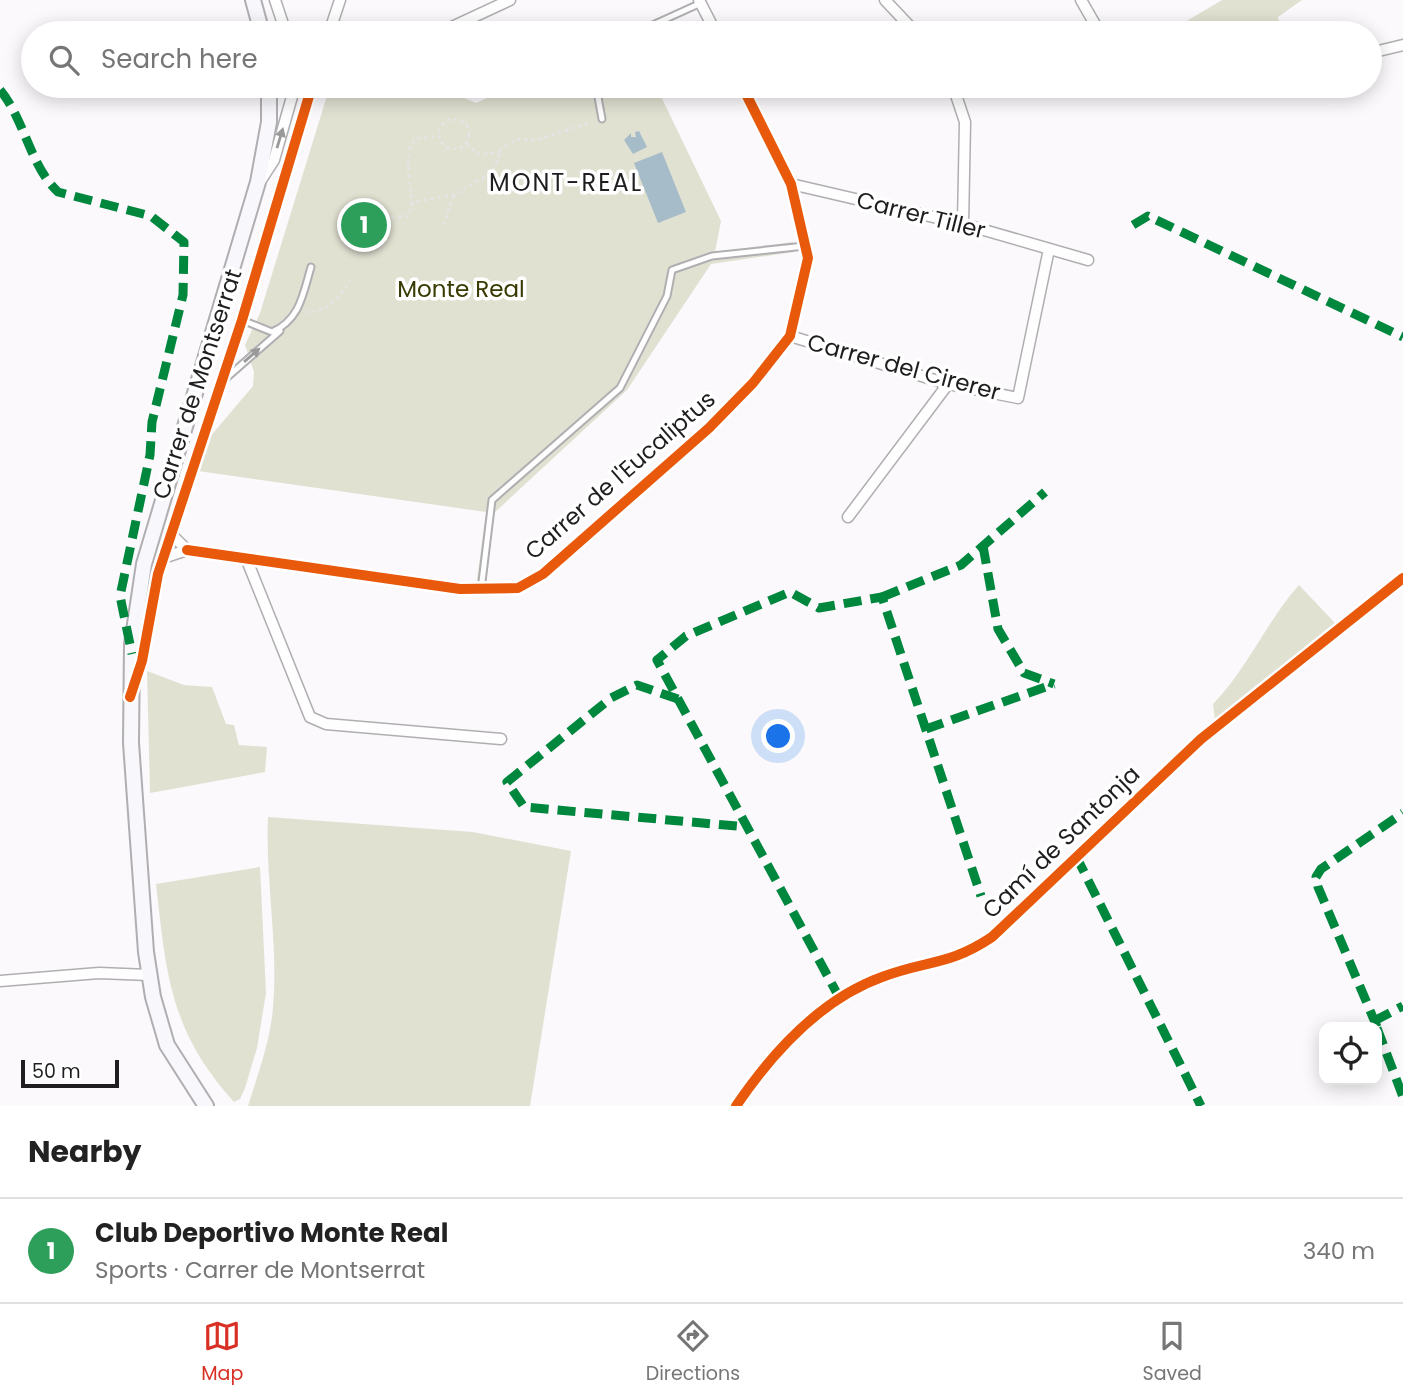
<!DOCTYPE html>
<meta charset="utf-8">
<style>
:root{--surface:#fff;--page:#f2f2f2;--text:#222;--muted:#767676;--line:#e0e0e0;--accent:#d93025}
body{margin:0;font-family:Poppins,sans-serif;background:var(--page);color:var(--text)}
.controls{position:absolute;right:21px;bottom:21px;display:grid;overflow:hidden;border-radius:14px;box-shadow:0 4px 18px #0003}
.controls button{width:63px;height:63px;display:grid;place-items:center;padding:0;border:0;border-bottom:2px solid var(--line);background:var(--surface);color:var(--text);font:35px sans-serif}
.scale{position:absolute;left:21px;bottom:18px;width:98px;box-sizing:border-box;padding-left:7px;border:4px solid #1f1d1f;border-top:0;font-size:19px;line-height:24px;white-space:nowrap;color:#1f1d1f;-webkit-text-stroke:5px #fff;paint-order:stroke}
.you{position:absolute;left:779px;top:737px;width:24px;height:24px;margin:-18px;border:5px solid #fff;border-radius:50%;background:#1a73e8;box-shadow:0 0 0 10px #1a73e833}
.badge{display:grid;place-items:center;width:46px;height:46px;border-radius:50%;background:var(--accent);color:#fff;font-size:23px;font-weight:700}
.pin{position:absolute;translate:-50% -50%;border:4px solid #fff;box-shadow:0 2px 7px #0006}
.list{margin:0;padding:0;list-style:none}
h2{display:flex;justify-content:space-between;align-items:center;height:91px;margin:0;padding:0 28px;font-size:30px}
h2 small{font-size:23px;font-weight:400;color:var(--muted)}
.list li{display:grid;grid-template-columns:46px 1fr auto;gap:21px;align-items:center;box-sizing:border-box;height:105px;padding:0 28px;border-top:2px solid var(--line)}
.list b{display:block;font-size:26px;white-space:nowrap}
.list p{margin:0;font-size:23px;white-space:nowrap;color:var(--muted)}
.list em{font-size:23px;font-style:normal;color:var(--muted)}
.icon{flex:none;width:38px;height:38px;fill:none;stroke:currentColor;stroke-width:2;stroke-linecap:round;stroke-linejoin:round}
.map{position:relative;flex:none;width:1403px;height:1106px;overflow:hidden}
.search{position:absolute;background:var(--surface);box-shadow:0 4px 18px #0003;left:21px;right:21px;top:21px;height:77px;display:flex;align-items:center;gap:18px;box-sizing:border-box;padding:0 24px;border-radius:38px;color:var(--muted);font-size:26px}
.sheet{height:196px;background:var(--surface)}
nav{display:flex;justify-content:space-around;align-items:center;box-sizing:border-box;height:98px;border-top:2px solid var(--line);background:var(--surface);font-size:19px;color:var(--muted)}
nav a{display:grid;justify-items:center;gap:4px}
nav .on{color:var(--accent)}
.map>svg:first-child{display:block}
</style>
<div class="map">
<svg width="1403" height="1106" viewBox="0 0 1403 1106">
<rect width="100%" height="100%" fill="#fbf9fc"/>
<g fill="#e1e1d2">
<polygon points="1222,0 1302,0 1278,17 1281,33 1193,33 1185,22"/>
<polygon points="330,86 437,86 476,103 513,86 656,86 721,221 715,252 793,242 794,252 711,264 627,390 493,514 484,580 477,580 486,512 198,471 192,458 253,386 254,372 245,345 260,313"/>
<path d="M 1299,585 L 1335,623 L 1215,721 L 1213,704 C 1248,668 1266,622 1299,585 Z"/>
<polygon points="147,671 184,685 212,687 226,724 234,725 239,745 267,747 265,772 150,793"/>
<path d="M 268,817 L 473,832 L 571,851 L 530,1106 L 248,1106 C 257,1077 268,1047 272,1017 C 280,951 265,883 268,817 Z"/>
<path d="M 260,867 L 266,993 L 257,1048 L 245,1088 L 240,1099 L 234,1102 C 170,1032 166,973 156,884 Z"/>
</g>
<g fill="#a7bcc9">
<polygon points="639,131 647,147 633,154 624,140 631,133 631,137 636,137 635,132"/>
<polygon points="662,152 686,212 658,223 634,163"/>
</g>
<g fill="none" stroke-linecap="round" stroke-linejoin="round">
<g stroke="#b0aeb1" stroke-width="9">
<g id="lane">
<polyline points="635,33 701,3"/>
<polyline points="596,86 602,119"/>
<path d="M 242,320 L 272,332 C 300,320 303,294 311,267"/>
<polyline points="224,380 280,331"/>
<polyline points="481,590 492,500 620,388 667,296 672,270 712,256 805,246"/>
</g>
</g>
<g stroke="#b0aeb1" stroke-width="13">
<g id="street">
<polyline points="275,0 286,33"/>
<polyline points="699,0 716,33"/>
<polyline points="885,0 916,33"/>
<polyline points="1081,0 1100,33"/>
<polyline points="332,24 346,33"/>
<polyline points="329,33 340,0"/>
<polyline points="439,33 510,0"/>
<polyline points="1370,53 1403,45"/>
<polyline points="953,86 965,122 963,224"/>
<polyline points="1108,86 1185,89 1202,86"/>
<polyline points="261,180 274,160 295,86"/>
<polyline points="791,184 963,224 1088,260"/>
<polyline points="790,336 948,384 1018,398 1049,249"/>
<polyline points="848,517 948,384"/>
<polyline points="187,550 460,589 518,588 543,574 709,428 753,383 790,336 808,258 791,184 742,86"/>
<polyline points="163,558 187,550 171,534"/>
<polyline points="246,558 310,717 326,724 501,739"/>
<polyline points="135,682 158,574 242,320 312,86"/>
<polyline points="0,981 99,973 149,975"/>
<path d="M 736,1106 C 772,1053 821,999 882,977 C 926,960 949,966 992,937 L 1201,739 L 1403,578"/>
</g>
</g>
<g stroke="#b0aeb1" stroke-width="18">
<g id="secondary">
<polyline points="253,0 262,33"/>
<polyline points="206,1106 167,1045 153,997 146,952 131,743 132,644 144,564 258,182 269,122 269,86"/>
</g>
</g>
<g stroke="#e4e4e4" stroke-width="2.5" stroke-dasharray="3.5 3.5" stroke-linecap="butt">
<circle cx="454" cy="134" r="15"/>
<polyline points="466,144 479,154 500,152"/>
<polyline points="410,203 455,194"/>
<path d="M 391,218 L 408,216 C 419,197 396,151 418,138 L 439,137"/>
<path d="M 444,225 C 447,216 449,200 457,194 C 478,176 495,181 501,148 L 520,139 L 536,140 L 592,122"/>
<path d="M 305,312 C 330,312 336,300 350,281"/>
</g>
<use href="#lane" stroke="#fefeff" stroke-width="5"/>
<use href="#street" stroke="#fefeff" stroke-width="10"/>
<use href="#secondary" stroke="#f8f7fb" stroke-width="14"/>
<g stroke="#00873e" stroke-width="9" stroke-dasharray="18 9" stroke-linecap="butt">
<path d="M 0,90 C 25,120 30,166 58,192 L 151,216 L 184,242 L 183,295 L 152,422 L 150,455 L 120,596 L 132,654"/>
<polyline points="1133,225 1148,216 1403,337"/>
<polyline points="983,546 998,629 1024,673 1054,684"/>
<polyline points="882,597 961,565 1045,492"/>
<polyline points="678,699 637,685 611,698 507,782 524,807 747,827"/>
<polyline points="926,729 1054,684"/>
<polyline points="1076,856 1201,1106"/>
<polyline points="840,999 657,660 686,636 790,592 819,608 882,597 981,896"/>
<polyline points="1374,1021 1403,1006"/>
<polyline points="1377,1027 1318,887 1316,877 1321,869 1403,813"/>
<polyline points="1377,1028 1403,1097"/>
</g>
<g stroke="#fff" stroke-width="15">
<g id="cycleway">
<polyline points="187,550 460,589 518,588 543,574 709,428 753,383 790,336 808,258 791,184 742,86"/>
<polyline points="130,697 142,661 158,574 242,320 312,86"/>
<path d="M 736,1106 C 772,1053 821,999 882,977 C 926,960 949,966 992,937 L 1201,739 L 1403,578"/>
</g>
</g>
<use href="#cycleway" stroke="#e8590c" stroke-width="10"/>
</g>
<defs><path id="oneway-solid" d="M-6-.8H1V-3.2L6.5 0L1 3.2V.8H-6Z" transform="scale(1.75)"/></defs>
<g fill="#9a999a">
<use href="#oneway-solid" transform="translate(280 138) rotate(-73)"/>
<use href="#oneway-solid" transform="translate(252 355) rotate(-41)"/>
</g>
<g text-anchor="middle" stroke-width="7" stroke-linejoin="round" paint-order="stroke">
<g font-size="23" fill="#1f1d1f" stroke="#fff">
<text transform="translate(921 215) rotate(14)" y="8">Carrer Tiller</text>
<text transform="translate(904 367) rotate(15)" y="8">Carrer del Cirerer</text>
<text transform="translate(197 384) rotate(-72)" y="8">Carrer de Montserrat</text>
<text transform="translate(620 475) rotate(-41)" y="8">Carrer de l'Eucaliptus</text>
<text transform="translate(1061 842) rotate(-44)" y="8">Camí de Santonja</text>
</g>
<g font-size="23" fill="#383a02" stroke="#fff">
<text x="461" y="297">Monte Real</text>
</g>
<g font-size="24" letter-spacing="2" fill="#1f1d1f" stroke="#fff">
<text x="566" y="191">MONT-REAL</text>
</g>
</g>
</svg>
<div class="controls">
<button><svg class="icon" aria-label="locate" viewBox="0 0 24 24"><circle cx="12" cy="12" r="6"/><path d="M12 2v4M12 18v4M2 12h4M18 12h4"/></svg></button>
</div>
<div class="scale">50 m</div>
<div class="you"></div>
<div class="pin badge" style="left:364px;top:225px;background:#2e9e5b">1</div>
<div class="search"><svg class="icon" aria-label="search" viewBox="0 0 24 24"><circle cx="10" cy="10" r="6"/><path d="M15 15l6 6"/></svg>Search here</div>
</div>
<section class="sheet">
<h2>Nearby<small></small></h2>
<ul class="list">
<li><span class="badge" style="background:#2e9e5b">1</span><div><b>Club Deportivo Monte Real</b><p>Sports · Carrer de Montserrat</p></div><em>340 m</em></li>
</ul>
</section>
<nav>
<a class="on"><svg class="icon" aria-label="map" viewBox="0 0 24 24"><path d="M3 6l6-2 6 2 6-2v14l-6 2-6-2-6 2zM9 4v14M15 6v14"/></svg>Map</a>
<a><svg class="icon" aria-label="directions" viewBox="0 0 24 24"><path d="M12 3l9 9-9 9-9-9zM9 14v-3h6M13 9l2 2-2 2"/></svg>Directions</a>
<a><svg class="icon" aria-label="saved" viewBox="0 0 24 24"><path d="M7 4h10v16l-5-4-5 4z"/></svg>Saved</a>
</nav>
